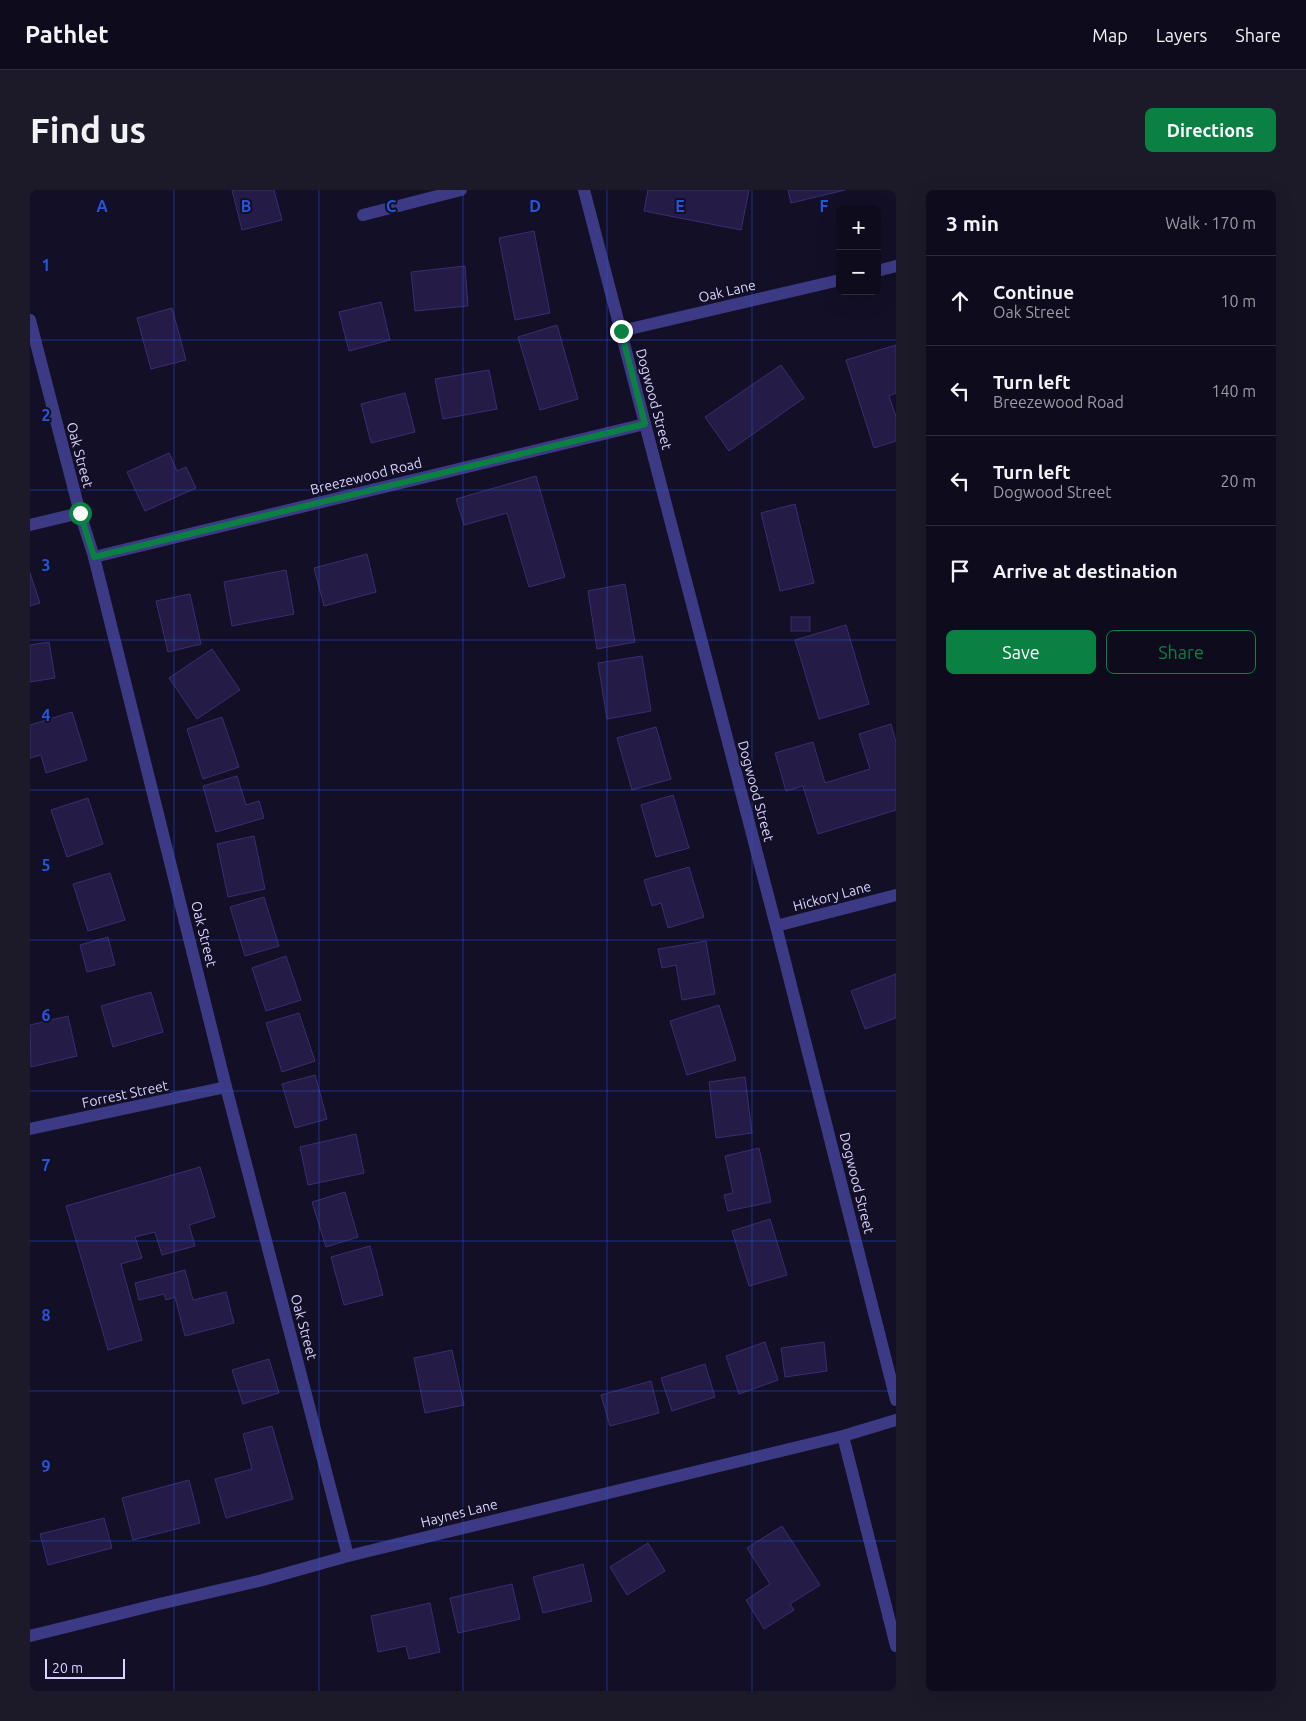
<!DOCTYPE html>
<meta charset="utf-8">
<style>
:root{--surface:#0e0b1c;--page:#1c1929;--text:#f1f3f6;--muted:#9b9ba3;--line:#2e2b3b;--accent:#0b8043}
body{margin:0;font-family:Ubuntu,sans-serif;background:var(--page);color:var(--text)}
.controls{position:absolute;right:15px;top:15px;display:grid;overflow:hidden;border-radius:8px;box-shadow:0 5px 20px #0002}
.controls button{width:45px;height:45px;display:grid;place-items:center;padding:0;border:0;border-bottom:1px solid var(--line);background:var(--surface);color:var(--text);font:25px sans-serif}
.scale{position:absolute;left:15px;bottom:12px;width:80px;box-sizing:border-box;padding-left:5px;border:2px solid #d9d4ff;border-top:0;font-size:14px;line-height:18px;white-space:nowrap;color:#d9d4ff;-webkit-text-stroke:4px #130f26;paint-order:stroke}
.stop{position:absolute;width:15px;height:15px;margin:-11px;border:4px solid #0b8043;border-radius:50%;background:#fff}
.stop.end{background:#0b8043;border-color:#fff;box-shadow:0 1px 5px #0008}
.list{margin:0;padding:0;list-style:none}
h2{display:flex;justify-content:space-between;align-items:center;height:65px;margin:0;padding:0 20px;font-size:21px}
h2 small{font-size:16px;font-weight:400;color:var(--muted)}
.list li{display:grid;grid-template-columns:32px 1fr auto;gap:15px;align-items:center;box-sizing:border-box;height:90px;padding:0 20px;border-top:1px solid var(--line)}
.list b{display:block;font-size:19px;white-space:nowrap}
.list p{margin:0;font-size:16px;white-space:nowrap;color:var(--muted)}
.list em{font-size:16px;font-style:normal;color:var(--muted)}
.actions{display:flex;gap:10px;padding:15px 20px}
.actions a{flex:1;padding:11px 0;border:1px solid var(--accent);border-radius:8px;text-align:center;font-size:18px;color:var(--accent)}
.actions .main{background:var(--accent);color:#fff}
.icon{flex:none;width:28px;height:28px;fill:none;stroke:currentColor;stroke-width:2;stroke-linecap:round;stroke-linejoin:round}
.map{position:relative;flex:none;width:866px;height:1501px;overflow:hidden;border-radius:8px}
header{display:flex;align-items:center;gap:30px;box-sizing:border-box;height:70px;padding:0 25px;background:var(--surface);border-bottom:1px solid var(--line)}
header strong{font-size:24px}
nav{display:flex;gap:28px;margin-inline-start:auto;font-size:18px}
.intro{display:flex;align-items:center;justify-content:space-between;box-sizing:border-box;height:120px;padding:0 30px}
h1{margin:0;font-size:35px}
.button{padding:12px 22px;border-radius:8px;background:var(--accent);color:#fff;font-size:18px;font-weight:700}
main{display:flex;gap:30px;padding:0 30px}
aside{flex:1;background:var(--surface);border-radius:8px;box-shadow:0 5px 20px #0002}
.map>svg:first-child{display:block}
</style>
<header>
<strong>Pathlet</strong>
<nav><a>Map</a><a>Layers</a><a>Share</a></nav>
</header>
<div class="intro"><h1>Find us</h1><a class="button">Directions</a></div>
<main>
<div class="map">
<svg width="866" height="1501" viewBox="0 0 866 1501">
<rect width="100%" height="100%" fill="#130f26"/>
<g fill="#241b47" stroke="#3b2d73">
<polygon points="202,0 244,0 252,30 212,40"/>
<polygon points="618,0 719,0 711,40 614,21"/>
<polygon points="758,0 815,0 761,13"/>
<polygon points="504,41 520,123 485,130 469,48"/>
<polygon points="435,76 438,116 385,121 381,82"/>
<polygon points="351,112 360,150 319,161 309,122"/>
<polygon points="142,118 156,170 121,179 107,128"/>
<polygon points="527,135 548,209 510,220 488,147"/>
<polygon points="866,155 866,203 859,206 866,227 866,251 844,258 816,170"/>
<polygon points="751,175 774,208 699,261 675,227"/>
<polygon points="459,180 467,219 413,229 405,189"/>
<polygon points="375,203 385,242 341,253 331,214"/>
<polygon points="139,263 147,281 156,277 166,298 115,321 97,282"/>
<polygon points="506,286 535,387 499,397 477,323 434,335 426,309"/>
<polygon points="765,314 784,393 750,401 731,323"/>
<polygon points="337,364 346,402 294,416 284,378"/>
<polygon points="256,380 264,424 202,436 194,392"/>
<polygon points="0,383 10,413 0,416"/>
<polygon points="595,394 605,452 567,459 558,401"/>
<polygon points="160,404 171,454 138,462 126,411"/>
<rect x="761" y="427" width="19" height="14"/>
<polygon points="816,435 839,514 789,529 765,450"/>
<polygon points="19,452 25,488 0,492 0,455"/>
<polygon points="182,459 210,500 167,529 139,488"/>
<polygon points="612,466 621,521 577,529 568,473"/>
<polygon points="42,522 57,570 16,583 11,565 0,568 0,535"/>
<polygon points="192,527 209,577 173,589 157,539"/>
<polygon points="861,534 866,552 866,620 788,644 773,596 756,601 745,563 783,552 795,593 840,579 829,544"/>
<polygon points="626,537 641,589 602,600 587,548"/>
<polygon points="207,586 216,615 229,611 234,628 186,642 173,596"/>
<polygon points="643,605 659,658 626,667 611,615"/>
<polygon points="58,608 73,654 37,667 21,620"/>
<polygon points="224,646 235,699 198,707 187,654"/>
<polygon points="659,677 674,727 638,738 631,713 622,716 614,690"/>
<polygon points="80,683 95,730 58,741 43,694"/>
<polygon points="234,707 249,756 215,766 200,717"/>
<polygon points="78,747 85,775 57,782 50,755"/>
<polygon points="676,751 685,804 652,810 646,775 632,778 628,759"/>
<polygon points="256,766 271,810 236,821 222,778"/>
<polygon points="866,784 866,828 835,839 821,801"/>
<polygon points="121,802 133,842 83,857 71,816"/>
<polygon points="689,815 706,870 657,885 640,831"/>
<polygon points="269,823 285,871 252,882 236,833"/>
<polygon points="38,826 47,866 1,877 0,835"/>
<polygon points="285,885 297,929 265,938 252,894"/>
<polygon points="715,887 722,943 686,948 679,892"/>
<polygon points="326,944 334,983 278,995 270,957"/>
<polygon points="729,958 741,1012 698,1021 694,1005 703,1003 695,966"/>
<polygon points="170,977 185,1027 159,1035 165,1056 132,1065 125,1042 105,1047 112,1068 91,1074 112,1150 78,1160 36,1016"/>
<polygon points="315,1002 328,1047 296,1057 282,1012"/>
<polygon points="740,1029 757,1085 719,1096 702,1041"/>
<polygon points="340,1056 353,1105 314,1115 301,1067"/>
<polygon points="155,1080 163,1110 196,1102 204,1133 155,1146 145,1107 136,1110 134,1104 109,1110 105,1093"/>
<polygon points="735,1152 748,1190 709,1204 696,1166"/>
<polygon points="794,1152 797,1181 755,1187 751,1158"/>
<polygon points="422,1160 434,1215 395,1223 384,1168"/>
<polygon points="239,1169 249,1203 213,1214 202,1180"/>
<polygon points="675,1174 685,1207 642,1221 631,1188"/>
<polygon points="621,1191 629,1223 580,1236 571,1205"/>
<polygon points="242,1236 263,1309 196,1328 185,1289 222,1279 213,1244"/>
<polygon points="159,1290 170,1333 103,1350 92,1308"/>
<polygon points="74,1328 82,1358 18,1375 10,1344"/>
<polygon points="752,1336 790,1395 760,1414 764,1420 734,1439 716,1410 740,1394 717,1358"/>
<polygon points="618,1353 635,1381 597,1405 580,1377"/>
<polygon points="553,1374 562,1411 513,1423 503,1387"/>
<polygon points="482,1394 490,1429 428,1443 420,1408"/>
<polygon points="400,1413 410,1462 379,1469 376,1456 348,1462 341,1426"/>
</g>
<g fill="none" stroke-linecap="round" stroke-linejoin="round">
<g stroke="#3d3a85" stroke-width="12">
<polyline points="554,0 746,736 866,1210"/>
<polyline points="333,25 431,0"/>
<polyline points="847,81 866,76"/>
<polyline points="0,130 50,323 64,367 196,897 318,1366"/>
<polyline points="591,141 810,90"/>
<polyline points="0,335 50,323"/>
<polyline points="64,367 615,234"/>
<polyline points="746,736 866,705"/>
<polyline points="0,939 196,897"/>
<polyline points="813,1246 866,1456"/>
<polyline points="0,1446 125,1415 229,1391 318,1366 813,1246 866,1230"/>
</g>
</g>
<g fill="none" stroke-linecap="round" stroke-linejoin="round">
<polyline stroke="#0b8043" stroke-width="6" points="50,323 64,367 615,234 591,141"/>
</g>
<path fill="none" stroke="#2655da" stroke-width="1" stroke-opacity="0.55" d="M 144,0 L 144,1501M 289,0 L 289,1501M 433,0 L 433,1501M 577,0 L 577,1501M 722,0 L 722,1501M 0,150 L 866,150M 0,300 L 866,300M 0,450 L 866,450M 0,600 L 866,600M 0,750 L 866,750M 0,901 L 866,901M 0,1051 L 866,1051M 0,1201 L 866,1201M 0,1351 L 866,1351"/>
<g text-anchor="middle" stroke-width="4" stroke-linejoin="round" paint-order="stroke">
<g font-size="14" fill="#d9d4ff" stroke="#130f26">
<text transform="translate(697 101) rotate(-13)" y="5">Oak Lane</text>
<text transform="translate(624 209) rotate(75)" y="5">Dogwood Street</text>
<text transform="translate(50 265) rotate(75)" y="5">Oak Street</text>
<text transform="translate(336 286) rotate(-14)" y="5">Breezewood Road</text>
<text transform="translate(726 601) rotate(75)" y="5">Dogwood Street</text>
<text transform="translate(802 706) rotate(-15)" y="5">Hickory Lane</text>
<text transform="translate(174 744) rotate(76)" y="5">Oak Street</text>
<text transform="translate(95 904) rotate(-12)" y="5">Forrest Street</text>
<text transform="translate(827 993) rotate(76)" y="5">Dogwood Street</text>
<text transform="translate(274 1137) rotate(75)" y="5">Oak Street</text>
<text transform="translate(429 1323) rotate(-14)" y="5">Haynes Lane</text>
</g>
</g>
<g font-size="16" text-anchor="middle" font-weight="bold" fill="#2655da" stroke="#130f26" stroke-width="4" stroke-linejoin="round" paint-order="stroke">
<text x="72" y="22">A</text>
<text x="216" y="22">B</text>
<text x="361" y="22">C</text>
<text x="505" y="22">D</text>
<text x="650" y="22">E</text>
<text x="794" y="22">F</text>
<text x="16" y="81">1</text>
<text x="16" y="231">2</text>
<text x="16" y="381">3</text>
<text x="16" y="531">4</text>
<text x="16" y="681">5</text>
<text x="16" y="831">6</text>
<text x="16" y="981">7</text>
<text x="16" y="1131">8</text>
<text x="16" y="1282">9</text>
</g>
</svg>
<div class="controls">
<button>+</button>
<button>−</button>
</div>
<div class="scale">20 m</div>
<div class="stop" style="left:50px;top:323px"></div>
<div class="stop end" style="left:591px;top:141px"></div>
</div>
<aside>
<h2>3 min<small>Walk · 170 m</small></h2>
<ul class="list">
<li><svg class="icon" aria-label="ahead" viewBox="0 0 24 24"><path d="M12 20V5M6 11l6-6 6 6"/></svg><div><b>Continue</b><p>Oak Street</p></div><em>10 m</em></li>
<li><svg class="icon" aria-label="left" viewBox="0 0 24 24"><path d="M17 20v-9H6M10 6l-5 5 5 5"/></svg><div><b>Turn left</b><p>Breezewood Road</p></div><em>140 m</em></li>
<li><svg class="icon" aria-label="left" viewBox="0 0 24 24"><path d="M17 20v-9H6M10 6l-5 5 5 5"/></svg><div><b>Turn left</b><p>Dogwood Street</p></div><em>20 m</em></li>
<li><svg class="icon" aria-label="arrive" viewBox="0 0 24 24"><path d="M6 21V4h12l-3 4 3 4H6"/></svg><div><b>Arrive at destination</b></div></li>
</ul>
<div class="actions"><a class="main">Save</a><a>Share</a></div>
</aside>
</main>
